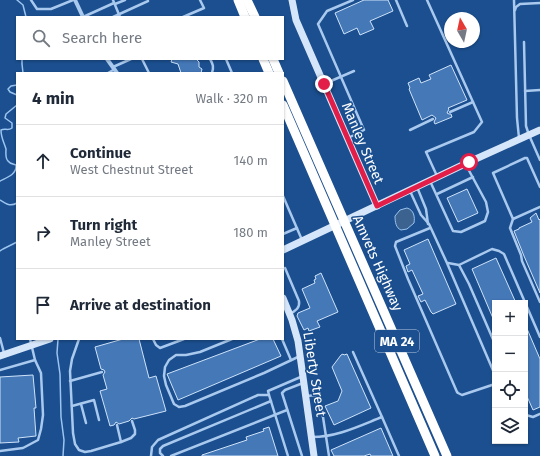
<!DOCTYPE html>
<meta charset="utf-8">
<style>
:root{--surface:#fff;--page:#f6f6f7;--text:#1f2937;--muted:#747a83;--line:#e0e1e3}
body{margin:0;font-family:"Fira Sans",sans-serif;background:var(--page);color:var(--text)}
.controls{position:absolute;right:12px;bottom:12px;display:grid;overflow:hidden;border-radius:0px;box-shadow:0 1px 3px #0004}
.controls button{width:36px;height:36px;display:grid;place-items:center;padding:0;border:0;border-bottom:1px solid var(--line);background:var(--surface);color:var(--text);font:20px sans-serif}
.compass{position:absolute;left:444px;top:12px;width:36px;height:36px;border-radius:50%;background:var(--surface);box-shadow:0 1px 3px #0004;rotate:351deg}
.stop{position:absolute;width:12px;height:12px;margin:-9px;border:3px solid #e11d48;border-radius:50%;background:#fff}
.stop.end{background:#e11d48;border-color:#fff;box-shadow:0 1px 4px #0008}
.list{margin:0;padding:0;list-style:none}
h2{display:flex;justify-content:space-between;align-items:center;height:52px;margin:0;padding:0 16px;font-size:17px}
h2 small{font-size:13px;font-weight:400;color:var(--muted)}
.list li{display:grid;grid-template-columns:26px 1fr auto;gap:12px;align-items:center;box-sizing:border-box;height:72px;padding:0 16px;border-top:1px solid var(--line)}
.list b{display:block;font-size:15px;white-space:nowrap}
.list p{margin:0;font-size:13px;white-space:nowrap;color:var(--muted)}
.list em{font-size:13px;font-style:normal;color:var(--muted)}
.icon{flex:none;width:22px;height:22px;fill:none;stroke:currentColor;stroke-width:2;stroke-linecap:round;stroke-linejoin:round}
.map{position:relative;flex:none;width:540px;height:456px;overflow:hidden}
.search{position:absolute;background:var(--surface);box-shadow:0 1px 3px #0004;left:16px;top:16px;width:268px;height:44px;display:flex;align-items:center;gap:10px;box-sizing:border-box;padding:0 14px;border-radius:0px;color:var(--muted);font-size:15px}
.panel{position:absolute;background:var(--surface);box-shadow:0 1px 3px #0004;left:16px;top:72px;width:268px;height:268px;border-radius:0px}
.map>svg:first-child{display:block}
</style>
<div class="map">
<svg width="540" height="456" viewBox="0 0 540 456">
<rect width="100%" height="100%" fill="#1b4f8f"/>
<path fill="#3c6290" stroke="#9cc4f0" d="M 407,208 C 414,210 415,217 414,223 L 407,229 L 401,230 C 396,228 395,222 395,216 L 400,210 Z"/>
<g fill="none" stroke-linecap="round" stroke-linejoin="round">
<g stroke="#9cc4f0" stroke-width="1.5">
<polyline points="17,0 23,5 26,17"/>
<polyline points="22,59 22,64 23,73"/>
<polyline points="17,85 11,86 8,89 10,92 17,95"/>
<path d="M 0,181 C 8,177 17,174 16,165 C 14,164 10,164 8,161 C 5,158 6,153 6,149 C 4,142 1,138 1,130 C 5,128 8,131 12,128 L 12,123 L 5,118 L 6,114 L 17,105"/>
<path d="M 0,200 C 6,204 10,207 17,203"/>
<polyline points="0,251 3,249 17,242"/>
<polyline points="58,339 57,353 60,374 61,417 64,440 63,456"/>
</g>
</g>
<g fill="#4478b7" stroke="#cfe3fa">
<polygon points="364,0 388,0 393,11 370,21 374,29 360,35 357,28 344,34 335,13"/>
<polygon points="172,59 196,59 199,62 199,67 202,69 201,73 181,73 178,64 171,62"/>
<polygon points="451,65 467,100 448,108 449,109 447,113 449,114 451,114 452,117 435,124 434,122 436,118 432,115 422,120 409,89 410,88 408,83 419,78 421,83 431,79 429,75"/>
<polygon points="467,189 478,213 458,222 447,198"/>
<polygon points="536,213 539,220 540,219 540,293 524,256 514,231 519,229 519,228 532,222 530,218"/>
<polygon points="428,239 456,304 433,314 431,312 425,300 421,302 418,296 423,294 412,270 408,272 406,266 410,264 404,250"/>
<polygon points="496,258 516,303 495,303 495,323 472,269"/>
<polygon points="321,273 338,312 317,321 320,327 309,331 308,328 304,330 297,316 298,313 310,308 302,289 315,283 314,280 316,279 315,276"/>
<polygon points="525,324 540,359 540,407 533,410 525,392"/>
<polygon points="123,339 139,339 149,378 156,376 166,411 134,419 132,418 129,421 119,424 116,422 114,425 110,426 100,391 107,389 103,375 105,372 104,370 101,369 95,347"/>
<polygon points="260,339 273,339 281,356 178,400 167,374"/>
<polygon points="343,354 344,355 347,354 371,408 334,425 325,406 338,401 342,391 332,367 341,355"/>
<polygon points="33,375 36,408 34,408 36,436 18,438 19,442 0,443 0,377"/>
<polygon points="269,427 278,456 202,456 202,455 247,440 246,437 264,431 263,429"/>
<polygon points="381,428 393,456 371,456 370,454 364,456 334,456 331,450"/>
</g>
<g fill="none" stroke-linecap="round" stroke-linejoin="round">
<g stroke="#a9c9ee" stroke-width="2.5">
<polyline points="31,0 37,9 51,9 73,0"/>
<polyline points="113,0 120,17"/>
<polyline points="396,0 407,26"/>
<polyline points="427,0 482,122 474,132 426,152 437,176"/>
<polyline points="514,0 517,118 519,138"/>
<polyline points="115,4 125,0"/>
<polyline points="515,10 516,7 520,4 540,3"/>
<polyline points="83,17 114,3"/>
<polyline points="113,17 148,1"/>
<polyline points="183,17 204,8 200,0"/>
<polyline points="524,42 526,126 529,135 540,160"/>
<polyline points="142,59 149,73"/>
<path d="M 210,59 C 213,64 214,67 212,73"/>
<polyline points="226,59 232,73"/>
<polyline points="113,67 131,59"/>
<polyline points="108,73 115,69"/>
<polyline points="324,84 354,71"/>
<polyline points="525,91 540,90"/>
<polyline points="450,112 473,102"/>
<polyline points="410,130 433,119"/>
<polyline points="348,138 364,130 318,24 327,11 353,0"/>
<polyline points="430,181 453,231 461,232 485,221 488,212 486,202 466,165"/>
<polyline points="417,187 426,209 428,224"/>
<polyline points="540,187 527,158 525,158 493,173 513,219 540,207"/>
<polyline points="410,191 421,215 429,224 447,263 495,375"/>
<polyline points="437,194 473,177"/>
<polyline points="283,196 302,240"/>
<polyline points="513,219 510,228 521,255 522,261 540,302"/>
<polyline points="430,228 396,242 395,246 408,279 457,392 458,393 462,395 495,384"/>
<polyline points="283,234 297,228"/>
<polyline points="448,263 459,265 469,284 495,344"/>
<polyline points="459,265 492,249 499,251 504,254 540,337"/>
<path d="M 285,268 L 299,301 C 300,308 296,310 290,314"/>
<polyline points="0,338 4,353"/>
<polyline points="79,339 72,359 70,371 73,433 75,444 79,450 85,452 91,451 121,442 117,425"/>
<polyline points="153,339 156,345 160,348 184,339"/>
<polyline points="232,339 200,352 186,355 176,355 169,360 165,367 164,376 166,385 174,404 179,407 185,406 264,373 300,356"/>
<polyline points="282,339 291,360"/>
<polyline points="353,352 382,417"/>
<polyline points="0,370 35,360"/>
<polyline points="70,381 102,372"/>
<polyline points="307,396 316,395 323,417 329,456"/>
<polyline points="81,404 86,423"/>
<polyline points="72,406 94,400 99,420"/>
<polyline points="525,412 526,415 533,417 540,414"/>
<path d="M 312,437 C 337,437 359,426 382,417 L 399,456"/>
<polyline points="121,442 131,438 135,434 135,430 132,421"/>
<polyline points="0,451 23,448 38,440 41,429 43,415 41,373 35,360 30,339"/>
<polyline points="151,456 152,447 158,440 258,395 269,395"/>
<polyline points="163,456 160,453 160,449 163,446 271,401"/>
<polyline points="171,456 287,410"/>
<polyline points="288,456 269,395 268,391 303,376"/>
<polyline points="302,456 282,393 285,390 303,383"/>
</g>
<g stroke="#a9c9ee" stroke-width="4">
<polyline points="75,0 83,17"/>
<polyline points="107,59 117,73"/>
</g>
<g stroke="#d6e6fa" stroke-width="7">
<polyline points="292,0 296,20 377,206"/>
<polyline points="283,250 469,162 540,130"/>
<polyline points="283,298 292,320 298,341 314,456"/>
<polyline points="0,356 50,339"/>
</g>
<g stroke="#fff" stroke-width="9">
<polyline points="238,0 245,17"/>
<polyline points="247,0 255,17"/>
<polyline points="263,59 269,73"/>
<polyline points="273,59 279,73"/>
<polyline points="283,81 447,456"/>
<polyline points="283,105 435,456"/>
</g>
</g>
<g fill="none" stroke-linecap="round" stroke-linejoin="round">
<polyline stroke="#e11d48" stroke-width="5" points="324,84 377,206 469,162"/>
</g>
<g text-anchor="middle" stroke-width="3" stroke-linejoin="round" paint-order="stroke">
<rect fill="#1b4f8f" stroke="#bbcadd" stroke-width="1" x="375" y="330" width="44" height="22" rx="3"/>
<g font-size="13" font-weight="bold" fill="#fff">
<text x="397" y="346">MA 24</text>
</g>
<g font-size="14" fill="#fff" stroke="#1b4f8f">
<text transform="translate(363 143) rotate(67)" y="5">Manley Street</text>
<text transform="translate(378 263) rotate(66)" y="5">Amvets Highway</text>
<text transform="translate(315 374) rotate(81)" y="5">Liberty Street</text>
</g>
</g>
</svg>
<div class="controls">
<button>+</button>
<button>−</button>
<button><svg class="icon" aria-label="locate" viewBox="0 0 24 24"><circle cx="12" cy="12" r="6"/><path d="M12 2v4M12 18v4M2 12h4M18 12h4"/></svg></button>
<button><svg class="icon" aria-label="layers" viewBox="0 0 24 24"><path d="M12 4l9 5-9 5-9-5zM3 14l9 5 9-5"/></svg></button>
</div>
<svg class="compass" viewBox="-18 -18 36 36"><path d="M0-13l5 13h-10z" fill="#e53935"/><path d="M0 13l5-13h-10z" fill="#747a83"/></svg>
<div class="stop" style="left:469px;top:162px"></div>
<div class="stop end" style="left:324px;top:84px"></div>
<div class="search"><svg class="icon" aria-label="search" viewBox="0 0 24 24"><circle cx="10" cy="10" r="6"/><path d="M15 15l6 6"/></svg>Search here</div>
<section class="panel">
<h2>4 min<small>Walk · 320 m</small></h2>
<ul class="list">
<li><svg class="icon" aria-label="ahead" viewBox="0 0 24 24"><path d="M12 20V5M6 11l6-6 6 6"/></svg><div><b>Continue</b><p>West Chestnut Street</p></div><em>140 m</em></li>
<li><svg class="icon" aria-label="right" viewBox="0 0 24 24"><path d="M7 20v-9h11M14 6l5 5-5 5"/></svg><div><b>Turn right</b><p>Manley Street</p></div><em>180 m</em></li>
<li><svg class="icon" aria-label="arrive" viewBox="0 0 24 24"><path d="M6 21V4h12l-3 4 3 4H6"/></svg><div><b>Arrive at destination</b></div></li>
</ul>
</section>
</div>
